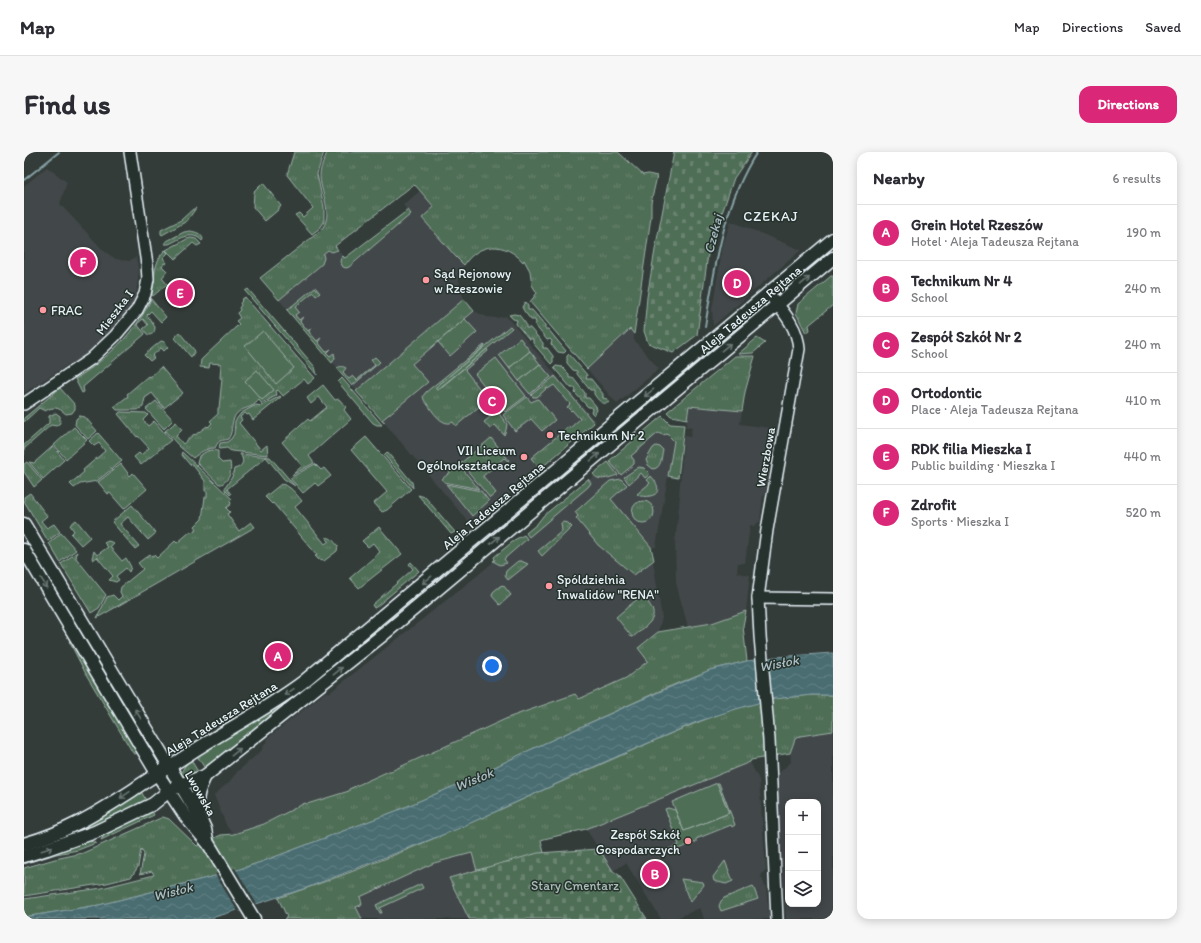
<!DOCTYPE html>
<meta charset="utf-8">
<style>
:root{--surface:#fff;--page:#f7f7f7;--text:#2b2b33;--muted:#7c7c81;--line:#e1e1e2;--accent:#db2777}
body{margin:0;font-family:Itim,sans-serif;background:var(--page);color:var(--text)}
.controls{position:absolute;right:12px;bottom:12px;display:grid;overflow:hidden;border-radius:8px;box-shadow:0 2px 10px #0003}
.controls button{width:36px;height:36px;display:grid;place-items:center;padding:0;border:0;border-bottom:1px solid var(--line);background:var(--surface);color:var(--text);font:20px sans-serif}
.you{position:absolute;left:468px;top:514px;width:14px;height:14px;margin:-10px;border:3px solid #fff;border-radius:50%;background:#1a73e8;box-shadow:0 0 0 6px #1a73e833}
.badge{display:grid;place-items:center;width:26px;height:26px;border-radius:50%;background:var(--accent);color:#fff;font-size:13px;font-weight:700}
.pin{position:absolute;translate:-50% -50%;border:2px solid #fff;box-shadow:0 1px 4px #0006}
.list{margin:0;padding:0;list-style:none}
h2{display:flex;justify-content:space-between;align-items:center;height:52px;margin:0;padding:0 16px;font-size:17px}
h2 small{font-size:13px;font-weight:400;color:var(--muted)}
.list li{display:grid;grid-template-columns:26px 1fr auto;gap:12px;align-items:center;box-sizing:border-box;height:56px;padding:0 16px;border-top:1px solid var(--line)}
.list b{display:block;font-size:15px;white-space:nowrap}
.list p{margin:0;font-size:13px;white-space:nowrap;color:var(--muted)}
.list em{font-size:13px;font-style:normal;color:var(--muted)}
.icon{flex:none;width:22px;height:22px;fill:none;stroke:currentColor;stroke-width:2;stroke-linecap:round;stroke-linejoin:round}
.map{position:relative;flex:none;width:809px;height:767px;overflow:hidden;border-radius:12px}
header{display:flex;align-items:center;gap:24px;box-sizing:border-box;height:56px;padding:0 20px;background:var(--surface);border-bottom:1px solid var(--line)}
header strong{font-size:19px}
nav{display:flex;gap:22px;margin-inline-start:auto;font-size:14px}
.intro{display:flex;align-items:center;justify-content:space-between;box-sizing:border-box;height:96px;padding:0 24px}
h1{margin:0;font-size:28px}
.button{padding:10px 18px;border-radius:12px;background:var(--accent);color:#fff;font-size:14px;font-weight:700}
main{display:flex;gap:24px;padding:0 24px}
aside{flex:1;background:var(--surface);border-radius:12px;box-shadow:0 2px 10px #0003}
.map>svg:first-child{display:block}
</style>
<header>
<strong>Map</strong>
<nav><a>Map</a><a>Directions</a><a>Saved</a></nav>
</header>
<div class="intro"><h1>Find us</h1><a class="button">Directions</a></div>
<main>
<div class="map">
<svg width="809" height="767" viewBox="0 0 809 767">
<defs>
<pattern id="grass-tufts" width="24" height="20" patternUnits="userSpaceOnUse"><rect width="24" height="20" fill="#506e57"/><path d="M3 7l-1-3M5 7V3M7 7l1-3M15 17l-1-3M17 17v-4M19 17l1-3" fill="none" stroke="#698370"/></pattern>
<pattern id="cemetery-stones" width="16" height="16" patternUnits="userSpaceOnUse"><rect width="16" height="16" fill="#506e57"/><path d="M2 7V4a2 2 0 0 1 4 0v3zM10 15v-3a2 2 0 0 1 4 0v3z" fill="#698370"/></pattern>
<pattern id="water-waves" width="16" height="10" patternUnits="userSpaceOnUse"><rect width="16" height="10" fill="#4a6d71"/><path d="M0 5q4-4 8 0t8 0" fill="none" stroke="#648286"/></pattern>
</defs>
<rect width="100%" height="100%" fill="#333c39"/>
<filter id="ink" filterUnits="userSpaceOnUse"><feTurbulence type="fractalNoise" baseFrequency=".025" numOctaves="2"/><feDisplacementMap in="SourceGraphic" scale="8" xChannelSelector="R" yChannelSelector="G"/><feConvolveMatrix kernelMatrix="1 2 1 2 8 2 1 2 1" color-interpolation-filters="sRGB"/></filter>
<g filter="url(#ink)">
<g fill="#434748" fill-rule="evenodd">
<polygon points="23,15 43,30 36,52 80,99 92,107 98,108 105,109 112,105 115,120 112,142 115,143 106,159 81,188 66,202 47,215 45,212 0,241 0,34"/>
<polygon points="396,39 410,56 398,66 432,105 440,113 435,127 436,135 440,147 333,239 255,148 298,112 299,102 304,98 312,100 314,98 319,104 317,106 325,115 386,62 379,53"/>
<polygon points="707,69 777,98 689,174 688,158 699,93"/>
<polygon points="450,159 463,165 473,166 482,164 572,270 448,374 358,268 404,230 388,212"/>
<polygon points="606,177 610,182 610,188 635,217 593,252 563,217"/>
<polygon points="665,254 718,259 716,272 755,277 741,343 739,344 736,369 730,374 726,373 721,411 714,411 713,421 726,423 722,459 688,471 664,475 652,431 651,392 656,344 655,343 660,284 666,285 668,276 662,275"/>
<polygon points="640,264 652,277 632,395 627,396 638,466 634,480 614,496 624,509 602,526 555,547 551,542 486,565 367,619 365,619 325,637 325,639 282,652 240,672 210,682 203,675 190,643 205,630 213,620 237,599 245,585 303,539 305,541 454,423"/>
<path d="M 809,579 L 809,767 L 762,767 L 752,623 L 767,610 L 766,601 L 771,587 L 776,584 ZM 764,650 L 794,650 L 794,752 L 764,752 Z"/>
<polygon points="726,610 735,628 742,717 737,724 742,737 746,767 680,767 676,756 650,767 637,767 602,711 589,719 562,677"/>
<polygon points="449,701 453,719 425,726 445,767 338,767 332,755 337,753 338,751 336,745 410,711"/>
</g>
<g fill="url(#grass-tufts)" stroke="#9cb0a8">
<polygon points="270,0 300,0 293,22 300,55 300,70 296,76 288,82 271,63 275,61 279,65 289,56 263,23"/>
<path d="M 303,0 L 594,0 L 619,23 L 624,22 L 633,24 L 627,51 L 627,65 L 610,182 L 606,177 L 563,217 L 506,150 L 513,141 L 508,133 L 506,119 L 500,108 L 499,110 C 481,89 455,90 440,113 L 432,105 L 398,66 L 410,55 L 392,34 L 389,33 L 311,94 L 314,98 L 308,100 L 304,98 L 299,102 L 300,106 L 298,112 L 255,148 L 236,126 L 296,79 C 312,63 295,40 296,21 C 297,14 301,7 303,0 Z"/>
<polygon points="239,31 257,54 254,58 241,69 229,55 230,40"/>
<polygon points="172,56 163,69 138,83 137,82 137,78 157,68 168,58"/>
<polygon points="384,58 387,62 325,115 322,116 319,115 316,110 317,106 319,104 321,106"/>
<path d="M 166,79 C 172,80 177,81 179,87 L 178,89 C 168,78 156,87 145,92 L 141,92 L 141,90 L 160,80 Z"/>
<polygon points="167,86 172,87 177,92 173,94 169,91 151,107 142,98 163,87"/>
<path d="M 141,98 L 144,101 L 139,106 L 143,111 L 142,112 L 140,111 L 138,114 L 143,119 L 138,126 L 143,132 L 129,144 L 128,142 C 131,127 129,110 141,98 Z"/>
<polygon points="807,124 809,124 809,153 785,173 786,178 782,181 772,161 774,152"/>
<polygon points="291,135 296,141 292,144 289,140 271,155 275,160 271,163 275,168 279,165 276,169 284,179 288,175 285,180 293,189 297,186 294,190 302,200 307,197 303,201 306,204 310,201 311,206 308,211 263,158"/>
<polygon points="224,137 291,215 293,223 221,139"/>
<path d="M 221,145 L 291,226 L 284,232 L 280,227 L 259,244 L 254,238 L 252,239 L 253,243 L 238,252 L 235,248 C 233,250 230,253 228,254 C 221,257 213,258 210,266 C 207,272 209,281 204,287 C 195,290 196,286 191,296 C 181,296 176,301 169,306 L 156,295 L 141,279 L 152,270 L 158,278 L 152,284 L 159,292 L 170,282 L 171,283 L 183,274 L 184,275 L 188,271 L 186,269 L 194,262 L 194,256 L 195,256 L 198,227 L 196,226 L 197,212 L 186,211 L 185,216 L 176,215 L 177,208 L 179,206 L 213,174 L 215,172 L 212,169 L 216,166 L 213,161 L 216,158 L 215,156 L 217,153 L 216,151 L 218,149 L 217,148 Z"/>
<path d="M 127,147 L 142,165 L 137,170 L 127,159 L 123,163 L 131,175 C 131,180 129,183 124,183 L 119,177 L 124,173 L 119,167 L 113,172 L 121,182 L 59,235 L 60,240 L 58,241 L 51,227 C 80,209 113,180 127,147 Z"/>
<polygon points="440,147 450,159 388,212 404,230 358,268 361,270 360,271 332,239"/>
<polygon points="501,150 504,154 504,158 508,158 521,173 521,177 524,177 542,199 540,201 534,200 527,192 528,189 526,187 523,188 511,173 512,171 511,168 507,168 500,159 498,155"/>
<polygon points="733,161 734,163 534,330 531,326 653,223 680,206"/>
<polygon points="490,162 495,163 502,172 502,176 506,176 519,191 519,196 523,196 529,204 529,210 527,212 509,191 509,187 505,187 492,172 493,168 489,167 485,163"/>
<polygon points="155,180 171,199 167,205 151,186"/>
<polygon points="733,186 741,191 729,201 714,202"/>
<polygon points="137,189 141,190 144,195 140,199 137,196 128,204 130,206 126,209 120,203"/>
<path d="M 460,193 L 461,194 L 411,236 L 414,238 L 463,197 L 464,199 L 441,218 L 483,272 L 482,278 L 480,283 L 471,273 L 466,277 L 460,270 L 471,261 L 462,249 L 432,274 L 429,270 C 417,276 407,256 400,248 L 399,244 L 402,240 Z"/>
<polygon points="506,199 516,212 495,229 485,216"/>
<path d="M 545,202 L 563,223 L 562,227 L 567,227 L 579,242 L 579,246 L 583,247 L 586,250 C 578,254 574,248 570,242 L 570,238 L 566,238 L 553,222 L 553,219 L 549,218 L 543,211 L 543,204 Z"/>
<polygon points="711,204 731,204 721,240 718,259 665,254 663,267 647,264 643,260"/>
<path d="M 351,205 L 356,210 L 328,234 L 313,216 C 316,214 319,214 322,216 L 319,220 L 325,227 L 329,224 L 333,228 L 351,213 L 347,208 Z"/>
<polygon points="532,214 538,215 545,222 545,226 549,226 561,241 561,246 565,246 572,254 573,258 570,263 567,260 568,258 567,255 564,255 551,241 552,238 551,236 547,236 530,216"/>
<polygon points="137,215 159,241 140,256 128,241 121,246 119,255 113,258 93,258 90,255 104,244 103,242 124,224 126,225"/>
<polygon points="531,224 570,271 516,317 507,306 544,275 546,276 556,267 548,258 547,259 543,255 546,252 530,233 524,237 523,236 513,245 509,245 507,243"/>
<polygon points="318,226 358,273 353,273 349,271 314,230"/>
<polygon points="299,233 311,248 315,247 322,255 320,258 327,267 285,304 290,311 268,323 278,314 258,290 284,267 286,269 303,255 295,245 287,252 283,246"/>
<path d="M 36,236 L 51,253 L 51,257 L 48,261 L 42,262 C 34,255 30,254 21,259 L 15,256 L 0,270 L 0,266 Z"/>
<polygon points="256,244 257,245 229,268 225,262 223,263 221,261 216,265 218,268 215,271 237,298 243,293 244,303 207,299 203,296 195,297 196,291 203,290 207,287 210,282 211,269 217,261 232,253 238,254"/>
<polygon points="503,245 507,250 514,247 531,268 518,279 507,267 491,279 479,263"/>
<polygon points="132,249 149,268 140,277 122,257"/>
<polygon points="96,260 122,261 124,263 119,268 124,274 130,269 147,288 117,313 110,305 115,301 117,303 125,296 114,284 113,285 94,262"/>
<polygon points="32,261 36,264 36,271 32,274 27,273 0,297 0,303 0,293 25,271 25,264"/>
<polygon points="55,264 61,265 73,279 64,287 51,273 52,267"/>
<polygon points="638,264 646,272 660,273 654,326 644,324 650,289 643,282 639,283 634,281 607,304 610,308 610,312 597,323 585,309"/>
<polygon points="50,275 63,288 42,307 30,293"/>
<polygon points="74,281 98,309 73,329 56,332 50,336 46,332 60,320 59,318 81,299 75,291 70,294 65,289"/>
<polygon points="342,285 387,337 363,358 358,360 350,351 363,340 327,298"/>
<polygon points="467,286 485,308 484,309 480,306 459,324 472,341 466,346 437,311"/>
<polygon points="29,294 40,308 19,327 5,310 10,311"/>
<path d="M 632,294 L 636,295 L 639,298 C 637,305 638,316 629,317 L 624,313 L 622,308 L 629,296 Z"/>
<path d="M 188,298 L 194,299 L 194,307 L 198,311 L 206,310 C 208,319 206,327 198,332 L 195,332 L 173,311 L 175,304 L 183,299 Z"/>
<polygon points="158,300 208,347 206,349 207,352 202,356 206,360 203,362 215,379 227,370 231,375 73,466 83,445 89,443 94,448 98,444 96,440 97,435 119,417 114,411 126,402 128,404 130,403 133,406 151,389 153,391 167,379 168,380 173,377 171,374 178,367 181,345 183,345 183,339 181,339 181,329 168,312 166,313 157,302"/>
<polygon points="363,300 388,330 389,336 360,303"/>
<path d="M 216,302 L 246,305 L 271,334 L 260,327 L 242,305 L 203,337 L 207,342 L 206,343 L 201,338 L 201,336 L 208,325 L 210,317 C 219,315 221,309 216,302 Z"/>
<polygon points="3,310 18,328 10,335 0,320 0,312"/>
<path d="M 584,310 L 594,323 C 586,325 575,331 569,322 Z"/>
<polygon points="97,312 106,324 109,321 123,337 100,357 86,341 84,342 74,330"/>
<polygon points="291,312 297,318 300,316 307,324 294,334 291,331 279,341 266,326"/>
<polygon points="435,313 455,337 420,330 418,327"/>
<polygon points="615,315 620,316 626,322 621,326 617,321 605,332 600,325"/>
<path d="M 627,324 C 633,330 639,342 626,344 C 622,345 619,344 616,344 L 613,342 L 626,331 L 623,328 Z"/>
<polygon points="564,327 567,331 564,335 505,385 502,381 513,372 519,364"/>
<polygon points="597,327 603,333 587,347 627,395 630,408 610,423 574,393 552,366 554,364 551,360 586,329"/>
<path d="M 257,332 C 266,333 272,342 278,349 L 271,355 L 301,392 L 305,389 L 302,386 C 307,384 310,390 314,394 L 313,399 L 300,409 L 295,408 L 291,404 L 293,403 L 249,351 L 248,352 L 241,345 Z"/>
<polygon points="422,332 457,339 465,349 448,364"/>
<polygon points="6,341 23,364 17,369 23,376 30,372 36,380 24,389 0,349 0,345"/>
<polygon points="394,343 401,345 431,380 427,382"/>
<circle cx="619" cy="360" r="11"/>
<polygon points="108,353 132,381 124,388 104,365 96,372 115,394 111,397 88,370"/>
<polygon points="52,368 66,385 57,393 47,382 50,379 46,373"/>
<polygon points="539,370 544,371 548,375 518,404 514,399 538,379 537,371"/>
<polygon points="355,375 378,402 335,436 326,426 356,400 349,391 344,395 338,389"/>
<polygon points="37,381 52,398 36,410 25,391"/>
<polygon points="500,383 503,387 480,407 483,411 476,413 469,409 471,408 470,405 492,387"/>
<polygon points="84,389 90,391 86,395 98,409 102,406 107,415 105,420 102,416 92,424 95,428 92,430 85,428 89,424 73,405 69,408 68,406 70,399 73,403 84,395 80,391"/>
<polygon points="53,400 52,406 82,443 75,456 67,461 37,412"/>
<polygon points="431,409 433,410 396,441 378,461 329,500 356,472"/>
<polygon points="494,409 497,409 504,412 484,428 481,424 482,419"/>
<polygon points="387,410 395,419 352,455 350,456 348,453 389,417 385,412"/>
<polygon points="479,433 487,443 476,453 468,444 469,440 476,434"/>
<path d="M 618,443 C 638,465 629,468 609,485 L 608,485 L 592,465 Z"/>
<polygon points="722,459 719,474 723,509 686,518 642,536 508,597 442,629 372,659 240,709 207,720 75,753 0,765 0,747 78,736 130,723 128,719 116,722 120,702 117,697 114,715 107,725 83,731 0,744 0,716 31,707 59,701 139,665 145,667 173,694 197,683 210,682 240,672 281,651 283,652 325,639 325,637 365,619 367,619 486,565 551,542 555,547 602,526 624,509 614,496 634,480 688,471"/>
<polygon points="45,489 48,489 56,504 113,601 111,602 109,601 63,524"/>
<path d="M 788,543 L 809,543 L 809,579 L 776,584 L 771,587 L 766,601 L 727,608 L 726,610 L 562,677 L 520,687 L 517,688 L 520,701 L 453,719 L 448,701 L 410,711 L 336,745 L 338,751 L 337,753 L 332,755 L 338,767 L 260,767 L 263,765 L 254,746 C 347,715 437,676 526,635 C 562,619 598,603 634,587 C 671,571 709,555 749,547 C 761,545 775,545 788,543 Z"/>
<polygon points="266,544 269,549 182,618 173,604"/>
<polygon points="167,608 176,623 161,627 156,623 160,615"/>
<polygon points="693,631 695,631 711,673 708,675 707,673 672,687 672,690 641,702 640,699 655,693 641,657 644,656 651,658 660,679 705,661"/>
<polygon points="116,638 122,648 77,671 38,687 0,696"/>
<polygon points="128,659 130,663 77,688 80,683"/>
<polygon points="66,689 72,691 54,698 32,702 0,712 0,708 34,698 49,695"/>
<polygon points="701,709 709,729 702,732 690,729 689,725"/>
<polygon points="657,727 679,730 680,733 666,750"/>
<polygon points="397,732 399,736 356,756 358,761 356,761 352,753"/>
<polygon points="729,734 734,747 697,759 695,754 697,749 700,746"/>
</g>
<g fill="url(#cemetery-stones)" stroke="#9cb0a8">
<polygon points="650,0 728,0 710,26 684,102 673,183 649,201 624,191 620,179 623,145 631,98"/>
<polygon points="575,697 589,719 595,723 623,767 445,767 425,726 514,701"/>
</g>
<g fill="#506e57" stroke="#9cb0a8">
<polygon points="441,167 453,180 426,204 414,190"/>
<polygon points="486,174 488,176 413,238 411,236"/>
<polygon points="239,179 270,216 252,232 221,194"/>
<polygon points="496,186 506,199 485,216 475,203"/>
<polygon points="472,206 502,244 481,260 451,222"/>
<polygon points="516,212 527,225 506,242 495,229"/>
<polygon points="233,218 250,238 238,248 221,229"/>
<polygon points="693,631 705,661 660,679 648,650"/>
</g>
<polygon fill="url(#water-waves)" stroke="#89a2a7" points="809,501 809,543 788,543 749,547 712,557 670,571 576,612 431,678 282,736 201,762 183,767 0,767 0,765 75,753 207,720 240,709 372,659 442,629 508,597 619,547 686,518 723,509 751,505"/>
<polygon fill="#333c39" points="211,716 234,754 214,760 191,722"/>
<g fill="none" stroke-linecap="round" stroke-linejoin="round">
<g stroke="#89a2a7" stroke-width="2">
<polyline points="0,28 35,0"/>
<path d="M 681,175 C 691,114 699,53 733,0"/>
</g>
<g stroke="#e8f1f8" stroke-width="14">
<g id="tertiary">
<path d="M 744,141 C 758,158 774,175 775,197 L 743,378 L 734,446 L 736,484 L 745,588 L 753,767"/>
<polyline points="0,252 67,207 91,184 113,158 121,142 124,127 123,112 106,0"/>
<polyline points="734,446 809,447"/>
</g>
</g>
<g stroke="#e8f1f8" stroke-width="15">
<g id="secondary">
<polyline points="0,372 175,664 181,677 183,688"/>
<polyline points="0,398 134,623 162,665 184,691 230,767"/>
<path d="M 174,661 C 172,645 174,639 181,624"/>
<path d="M 0,692 C 43,680 72,662 109,638 C 127,625 147,614 165,602 C 203,577 243,557 279,530 L 809,87"/>
<polyline points="0,704 23,697 71,680 129,652 145,639 156,633 181,624 360,482 809,106"/>
</g>
</g>
<use href="#tertiary" stroke="#26332d" stroke-width="11"/>
<use href="#secondary" stroke="#26332d" stroke-width="12"/>
</g>
<defs><path id="oneway-shaft" d="M-6 0H5M1.5-3L5.5 0L1.5 3" fill="none" stroke-width="1.6" stroke-linecap="round" stroke-linejoin="round"/></defs>
<g stroke="#6a7674">
<use href="#oneway-shaft" transform="translate(781 129) rotate(-40)"/>
<use href="#oneway-shaft" transform="translate(702 195) rotate(-40)"/>
<use href="#oneway-shaft" transform="translate(625 241) rotate(140)"/>
<use href="#oneway-shaft" transform="translate(571 305) rotate(-40)"/>
<use href="#oneway-shaft" transform="translate(471 388) rotate(-40)"/>
<use href="#oneway-shaft" transform="translate(403 428) rotate(140)"/>
<use href="#oneway-shaft" transform="translate(20 431) rotate(59)"/>
<use href="#oneway-shaft" transform="translate(314 519) rotate(-39)"/>
<use href="#oneway-shaft" transform="translate(265 540) rotate(146)"/>
<use href="#oneway-shaft" transform="translate(114 562) rotate(-121)"/>
<use href="#oneway-shaft" transform="translate(212 600) rotate(-39)"/>
<use href="#oneway-shaft" transform="translate(101 643) rotate(146)"/>
<use href="#oneway-shaft" transform="translate(23 697) rotate(-17)"/>
</g>
</g>
<g fill="#ff9aa2" stroke="#26332d" stroke-width="1.5">
<circle cx="402" cy="128" r="4"/>
<circle cx="19" cy="158" r="4"/>
<circle cx="526" cy="283" r="4"/>
<circle cx="500" cy="305" r="4"/>
<circle cx="525" cy="434" r="4"/>
<circle cx="664" cy="689" r="4"/>
</g>
<g text-anchor="middle" stroke-width="3" stroke-linejoin="round" paint-order="stroke">
<g font-size="13" fill="#e8f1f8" stroke="#26332d" text-anchor="start">
<text x="410" y="126">Sąd Rejonowy<tspan x="410" dy="15">w Rzeszowie</tspan></text>
<text x="27" y="163">FRAC</text>
<text x="534" y="288">Technikum Nr 2</text>
<text x="492" y="303" text-anchor="end">VII Liceum<tspan x="492" dy="15">Ogólnokształcace</tspan></text>
<text x="533" y="432">Spóldzielnia<tspan x="533" dy="15">Inwalidów "RENA"</tspan></text>
<text x="656" y="687" text-anchor="end">Zespół Szkół<tspan x="656" dy="15">Gospodarczych</tspan></text>
</g>
<g font-size="13" fill="#e8f1f8" stroke="#26332d">
<text transform="translate(726 157) rotate(-40)" y="5">Aleja Tadeusza Rejtana</text>
<text transform="translate(90 160) rotate(-53)" y="5">Mieszka I</text>
<text transform="translate(741 305) rotate(-80)" y="5">Wierzbowa</text>
<text transform="translate(469 353) rotate(-40)" y="5">Aleja Tadeusza Rejtana</text>
<text transform="translate(197 566) rotate(-32)" y="5">Aleja Tadeusza Rejtana</text>
<text transform="translate(177 641) rotate(60)" y="5">Lwowska</text>
</g>
<g font-size="13" fill="#abbdb8" stroke="#26332d">
<text x="551" y="738">Stary Cmentarz</text>
</g>
<g font-size="14" letter-spacing="1" fill="#e8f1f8" stroke="#26332d">
<text x="747" y="69">CZEKAJ</text>
</g>
<g font-size="14" font-style="italic" fill="#a9bcc2" stroke="#26332d">
<text transform="translate(689 82) rotate(-76)" y="5">Czekaj</text>
<text transform="translate(755 511) rotate(-11)" y="5">Wisłok</text>
<text transform="translate(450 627) rotate(-22)" y="5">Wisłok</text>
<text transform="translate(149 739) rotate(-14)" y="5">Wisłok</text>
</g>
</g>
</svg>
<div class="controls">
<button>+</button>
<button>−</button>
<button><svg class="icon" aria-label="layers" viewBox="0 0 24 24"><path d="M12 4l9 5-9 5-9-5zM3 14l9 5 9-5"/></svg></button>
</div>
<div class="you"></div>
<div class="pin badge" style="left:254px;top:504px">A</div>
<div class="pin badge" style="left:631px;top:722px">B</div>
<div class="pin badge" style="left:468px;top:249px">C</div>
<div class="pin badge" style="left:713px;top:131px">D</div>
<div class="pin badge" style="left:156px;top:141px">E</div>
<div class="pin badge" style="left:59px;top:110px">F</div>
</div>
<aside>
<h2>Nearby<small>6 results</small></h2>
<ul class="list">
<li><span class="badge">A</span><div><b>Grein Hotel Rzeszów</b><p>Hotel · Aleja Tadeusza Rejtana</p></div><em>190 m</em></li>
<li><span class="badge">B</span><div><b>Technikum Nr 4</b><p>School</p></div><em>240 m</em></li>
<li><span class="badge">C</span><div><b>Zespół Szkół Nr 2</b><p>School</p></div><em>240 m</em></li>
<li><span class="badge">D</span><div><b>Ortodontic</b><p>Place · Aleja Tadeusza Rejtana</p></div><em>410 m</em></li>
<li><span class="badge">E</span><div><b>RDK filia Mieszka I</b><p>Public building · Mieszka I</p></div><em>440 m</em></li>
<li><span class="badge">F</span><div><b>Zdrofit</b><p>Sports · Mieszka I</p></div><em>520 m</em></li>
</ul>
</aside>
</main>
